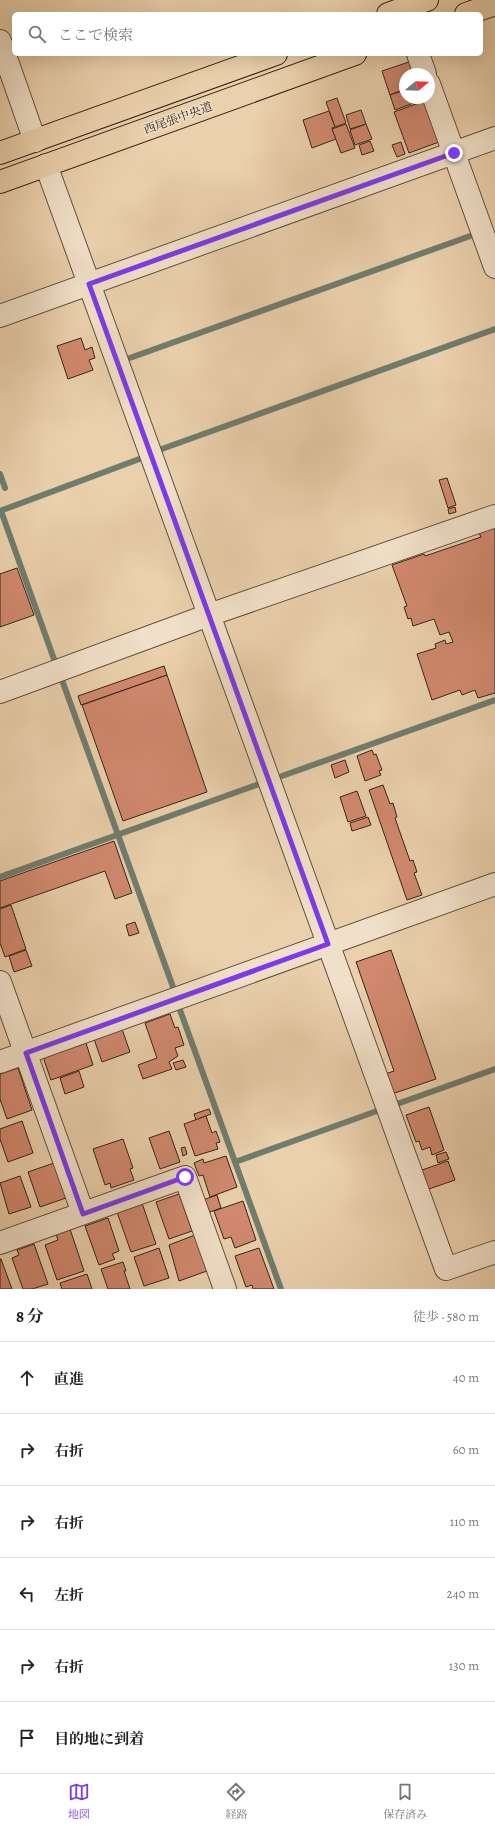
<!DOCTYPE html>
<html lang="ja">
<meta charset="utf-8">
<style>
:root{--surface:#fff;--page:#f2f2f2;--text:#222;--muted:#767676;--line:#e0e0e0;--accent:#7c3aed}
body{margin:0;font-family:Alegreya,"Noto Serif JP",serif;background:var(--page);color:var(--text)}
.compass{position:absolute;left:399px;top:68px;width:36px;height:36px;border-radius:50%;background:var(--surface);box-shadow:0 4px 16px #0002;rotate:71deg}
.stop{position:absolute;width:12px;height:12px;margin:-9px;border:3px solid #7c3aed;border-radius:50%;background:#fff}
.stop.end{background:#7c3aed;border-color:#fff;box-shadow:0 1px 4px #0008}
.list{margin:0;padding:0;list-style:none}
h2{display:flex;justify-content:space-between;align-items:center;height:52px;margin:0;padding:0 16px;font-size:17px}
h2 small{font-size:13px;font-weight:400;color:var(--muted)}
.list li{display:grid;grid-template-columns:26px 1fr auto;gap:12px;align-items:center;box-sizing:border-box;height:72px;padding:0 16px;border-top:1px solid var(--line)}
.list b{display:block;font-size:15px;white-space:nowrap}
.list em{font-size:13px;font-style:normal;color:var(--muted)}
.icon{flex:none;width:22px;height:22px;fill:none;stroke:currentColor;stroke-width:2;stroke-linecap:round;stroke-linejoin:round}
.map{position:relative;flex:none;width:495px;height:1289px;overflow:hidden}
.search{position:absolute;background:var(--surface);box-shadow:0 4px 16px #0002;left:12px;right:12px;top:12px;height:44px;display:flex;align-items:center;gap:10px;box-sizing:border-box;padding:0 14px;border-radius:6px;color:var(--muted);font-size:15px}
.sheet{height:484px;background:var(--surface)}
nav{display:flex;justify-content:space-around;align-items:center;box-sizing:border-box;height:56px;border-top:1px solid var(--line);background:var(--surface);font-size:11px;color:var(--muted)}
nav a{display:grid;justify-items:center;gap:2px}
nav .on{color:var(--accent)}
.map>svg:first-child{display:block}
</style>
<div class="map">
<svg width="495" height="1289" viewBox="0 0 495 1289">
<rect width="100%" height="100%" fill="#ead0ac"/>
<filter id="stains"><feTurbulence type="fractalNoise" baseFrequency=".005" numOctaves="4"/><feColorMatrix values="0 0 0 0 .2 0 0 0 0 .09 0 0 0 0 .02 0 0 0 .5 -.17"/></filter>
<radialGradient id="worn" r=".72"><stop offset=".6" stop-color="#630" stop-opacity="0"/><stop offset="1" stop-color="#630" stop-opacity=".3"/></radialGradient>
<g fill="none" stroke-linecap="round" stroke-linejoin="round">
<g stroke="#707d6e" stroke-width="6">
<polyline points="127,359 473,235"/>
<polyline points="159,450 495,329"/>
<polyline points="0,474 5,488"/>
<polyline points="0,511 142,458"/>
<polyline points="1,511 55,662"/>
<polyline points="62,680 173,987"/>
<polyline points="282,776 495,700"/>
<polyline points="0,877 259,784"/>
<polyline points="180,1010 281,1289"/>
<polyline points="397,1104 495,1069"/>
<polyline points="235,1162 377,1111"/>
</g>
</g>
<g fill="#d1896f" stroke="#342518">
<polygon points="409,62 413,74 405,74 405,89 390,95 382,71"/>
<polygon points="405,90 405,98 421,98 422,100 395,110 390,95"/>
<polygon points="337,98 346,123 335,127 326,102"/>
<polygon points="424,101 439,142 409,153 394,112"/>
<polygon points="361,110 366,124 350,129 346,115"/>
<polygon points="329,111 335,127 332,128 336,139 312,148 303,120"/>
<polygon points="346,124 355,148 341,153 332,129"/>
<polygon points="366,124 372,139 355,145 350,130"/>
<polygon points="370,141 374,151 362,155 359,145"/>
<polygon points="401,142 405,154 397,157 392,145"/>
<polygon points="81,338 85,350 92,347 95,358 89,360 93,370 68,379 57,346"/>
<polygon points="447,478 456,505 448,508 439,480"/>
<polygon points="455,507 456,512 449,514 448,509"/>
<polygon points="495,527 495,693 478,698 475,690 462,695 460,690 432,700 417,654 436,648 435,644 445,640 446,644 453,642 449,632 440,635 434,619 413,626 411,618 408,619 404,607 407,606 392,565 424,554 425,556 481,537 479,533"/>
<polygon points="17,568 34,615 0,627 0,574"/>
<polygon points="164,666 167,675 81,705 78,696"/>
<polygon points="167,675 207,792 123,821 82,705"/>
<polygon points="372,750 374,755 376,754 382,770 379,771 381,775 365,781 357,756"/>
<polygon points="345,760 349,772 335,778 331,765"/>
<polygon points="383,785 390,804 393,803 397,817 395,818 410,861 413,860 417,872 414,873 422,895 407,900 369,790"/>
<polygon points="357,791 366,816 348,822 340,797"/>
<polygon points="368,817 371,825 352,831 350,823"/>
<polygon points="114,841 132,893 115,899 105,871 0,908 0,881"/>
<polygon points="11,905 26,949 5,957 0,943 0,909"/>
<polygon points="135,922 139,933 129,936 126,925"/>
<polygon points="26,950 32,966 14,972 9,956"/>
<polygon points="391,950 436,1079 392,1094 385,1074 394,1071 356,962"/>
<polygon points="170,1014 175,1028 178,1027 184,1045 175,1048 178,1056 169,1062 172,1069 143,1079 138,1065 157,1058 145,1023"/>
<polygon points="122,1029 130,1052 102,1062 94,1039"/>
<polygon points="86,1043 93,1065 51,1080 44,1060 46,1057"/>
<polygon points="183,1060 186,1067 176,1070 173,1063"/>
<polygon points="18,1068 32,1110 7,1119 0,1099 0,1074"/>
<polygon points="79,1071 84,1087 65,1094 60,1078"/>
<polygon points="429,1107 444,1150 432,1155 430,1147 422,1150 419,1141 416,1142 406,1115"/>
<polygon points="209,1109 211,1114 196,1120 194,1114"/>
<polygon points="206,1116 212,1133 216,1131 220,1142 216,1143 218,1149 195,1156 184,1124"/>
<polygon points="22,1121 33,1153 8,1162 0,1139 0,1129"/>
<polygon points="169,1131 180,1162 160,1169 149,1138"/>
<polygon points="123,1139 133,1168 130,1169 134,1180 111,1188 110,1183 105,1185 93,1149"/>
<polygon points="185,1147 187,1154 183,1156 181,1148"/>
<polygon points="446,1152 449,1159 438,1163 436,1155"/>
<polygon points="226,1156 237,1187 210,1197 203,1175 199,1176 194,1163 203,1159 204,1163"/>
<polygon points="448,1161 455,1180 429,1189 422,1170"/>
<polygon points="54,1163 66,1198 40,1207 28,1172"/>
<polygon points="20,1176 31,1207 9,1214 0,1183"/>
<polygon points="179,1194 192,1231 169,1239 156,1202"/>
<polygon points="217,1195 221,1208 207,1213 203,1200"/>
<polygon points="243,1201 256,1240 235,1248 231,1237 224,1239 214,1211"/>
<polygon points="142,1203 156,1244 131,1252 117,1212"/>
<polygon points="108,1218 119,1251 112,1254 115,1259 99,1265 85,1226"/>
<polygon points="70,1229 84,1271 57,1280 45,1245 58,1240 56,1234"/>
<polygon points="195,1235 207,1271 179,1281 169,1245"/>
<polygon points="34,1244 48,1284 32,1289 23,1289 12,1258 19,1255 17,1250"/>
<polygon points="159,1248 169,1278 144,1286 134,1257"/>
<polygon points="259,1248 274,1289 253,1289 252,1285 246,1287 235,1256"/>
<polygon points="0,1259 1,1259 12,1289 0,1289"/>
<polygon points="123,1262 126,1271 124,1271 130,1289 108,1289 101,1269"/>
<polygon points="87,1274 92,1289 62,1289 60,1283"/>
</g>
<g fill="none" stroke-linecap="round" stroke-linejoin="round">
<g stroke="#62503d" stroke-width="24">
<g id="minor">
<polyline points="0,41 35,141"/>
<polyline points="418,54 425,74"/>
<polyline points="429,84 495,267"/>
<polyline points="46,165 446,1269 495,1252"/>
<polyline points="0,316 495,138"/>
<polyline points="0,692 209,615 495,516"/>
<polyline points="0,982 83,1213"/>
<polyline points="0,1062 495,884"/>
<polyline points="0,1243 185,1177 225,1289"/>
</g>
</g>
<g stroke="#342518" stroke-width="24">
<g id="major">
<polyline points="388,14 427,0"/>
<polyline points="466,14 495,4"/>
<polyline points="0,153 276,54"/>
<polyline points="0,182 355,54"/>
</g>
</g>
<use href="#minor" stroke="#f1e0c9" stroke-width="22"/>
<use href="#major" stroke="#ead0ac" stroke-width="22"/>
</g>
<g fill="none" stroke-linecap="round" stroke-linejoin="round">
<polyline stroke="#7c3aed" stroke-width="5" points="185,1177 83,1214 26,1053 328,944 89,284 454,153"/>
</g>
<g text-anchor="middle" stroke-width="3" stroke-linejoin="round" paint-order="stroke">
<g font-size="12" fill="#342518" stroke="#f1e0c9">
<text transform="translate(178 118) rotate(-20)" y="4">西尾張中央道</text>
</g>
</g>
<rect width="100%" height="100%" filter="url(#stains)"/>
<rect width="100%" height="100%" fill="url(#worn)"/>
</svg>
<svg class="compass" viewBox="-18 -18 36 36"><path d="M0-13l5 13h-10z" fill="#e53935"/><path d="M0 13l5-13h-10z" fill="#767676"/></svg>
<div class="stop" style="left:185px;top:1177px"></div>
<div class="stop end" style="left:454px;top:153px"></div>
<div class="search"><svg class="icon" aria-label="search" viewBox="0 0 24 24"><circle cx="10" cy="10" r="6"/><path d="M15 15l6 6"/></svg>ここで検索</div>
</div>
<section class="sheet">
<h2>8 分<small>徒歩 · 580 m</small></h2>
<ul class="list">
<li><svg class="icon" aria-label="ahead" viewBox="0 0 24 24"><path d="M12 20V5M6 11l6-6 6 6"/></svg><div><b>直進</b></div><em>40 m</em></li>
<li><svg class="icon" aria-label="right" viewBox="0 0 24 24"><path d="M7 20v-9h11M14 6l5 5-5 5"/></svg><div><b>右折</b></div><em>60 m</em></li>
<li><svg class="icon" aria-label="right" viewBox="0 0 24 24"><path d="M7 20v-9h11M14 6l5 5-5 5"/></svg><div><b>右折</b></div><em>110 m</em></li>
<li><svg class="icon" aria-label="left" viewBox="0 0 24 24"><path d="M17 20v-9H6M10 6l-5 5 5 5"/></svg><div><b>左折</b></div><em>240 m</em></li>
<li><svg class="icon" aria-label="right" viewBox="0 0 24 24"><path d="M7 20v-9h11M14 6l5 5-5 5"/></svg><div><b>右折</b></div><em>130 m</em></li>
<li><svg class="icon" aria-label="arrive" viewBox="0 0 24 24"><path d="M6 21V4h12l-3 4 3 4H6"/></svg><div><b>目的地に到着</b></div></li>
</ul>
</section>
<nav>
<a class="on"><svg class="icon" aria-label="map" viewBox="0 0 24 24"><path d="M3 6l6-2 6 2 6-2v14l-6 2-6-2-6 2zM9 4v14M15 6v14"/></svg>地図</a>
<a><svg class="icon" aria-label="directions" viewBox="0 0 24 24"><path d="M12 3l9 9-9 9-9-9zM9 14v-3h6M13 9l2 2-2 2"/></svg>経路</a>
<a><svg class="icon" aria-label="saved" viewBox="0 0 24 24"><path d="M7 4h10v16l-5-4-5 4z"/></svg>保存済み</a>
</nav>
